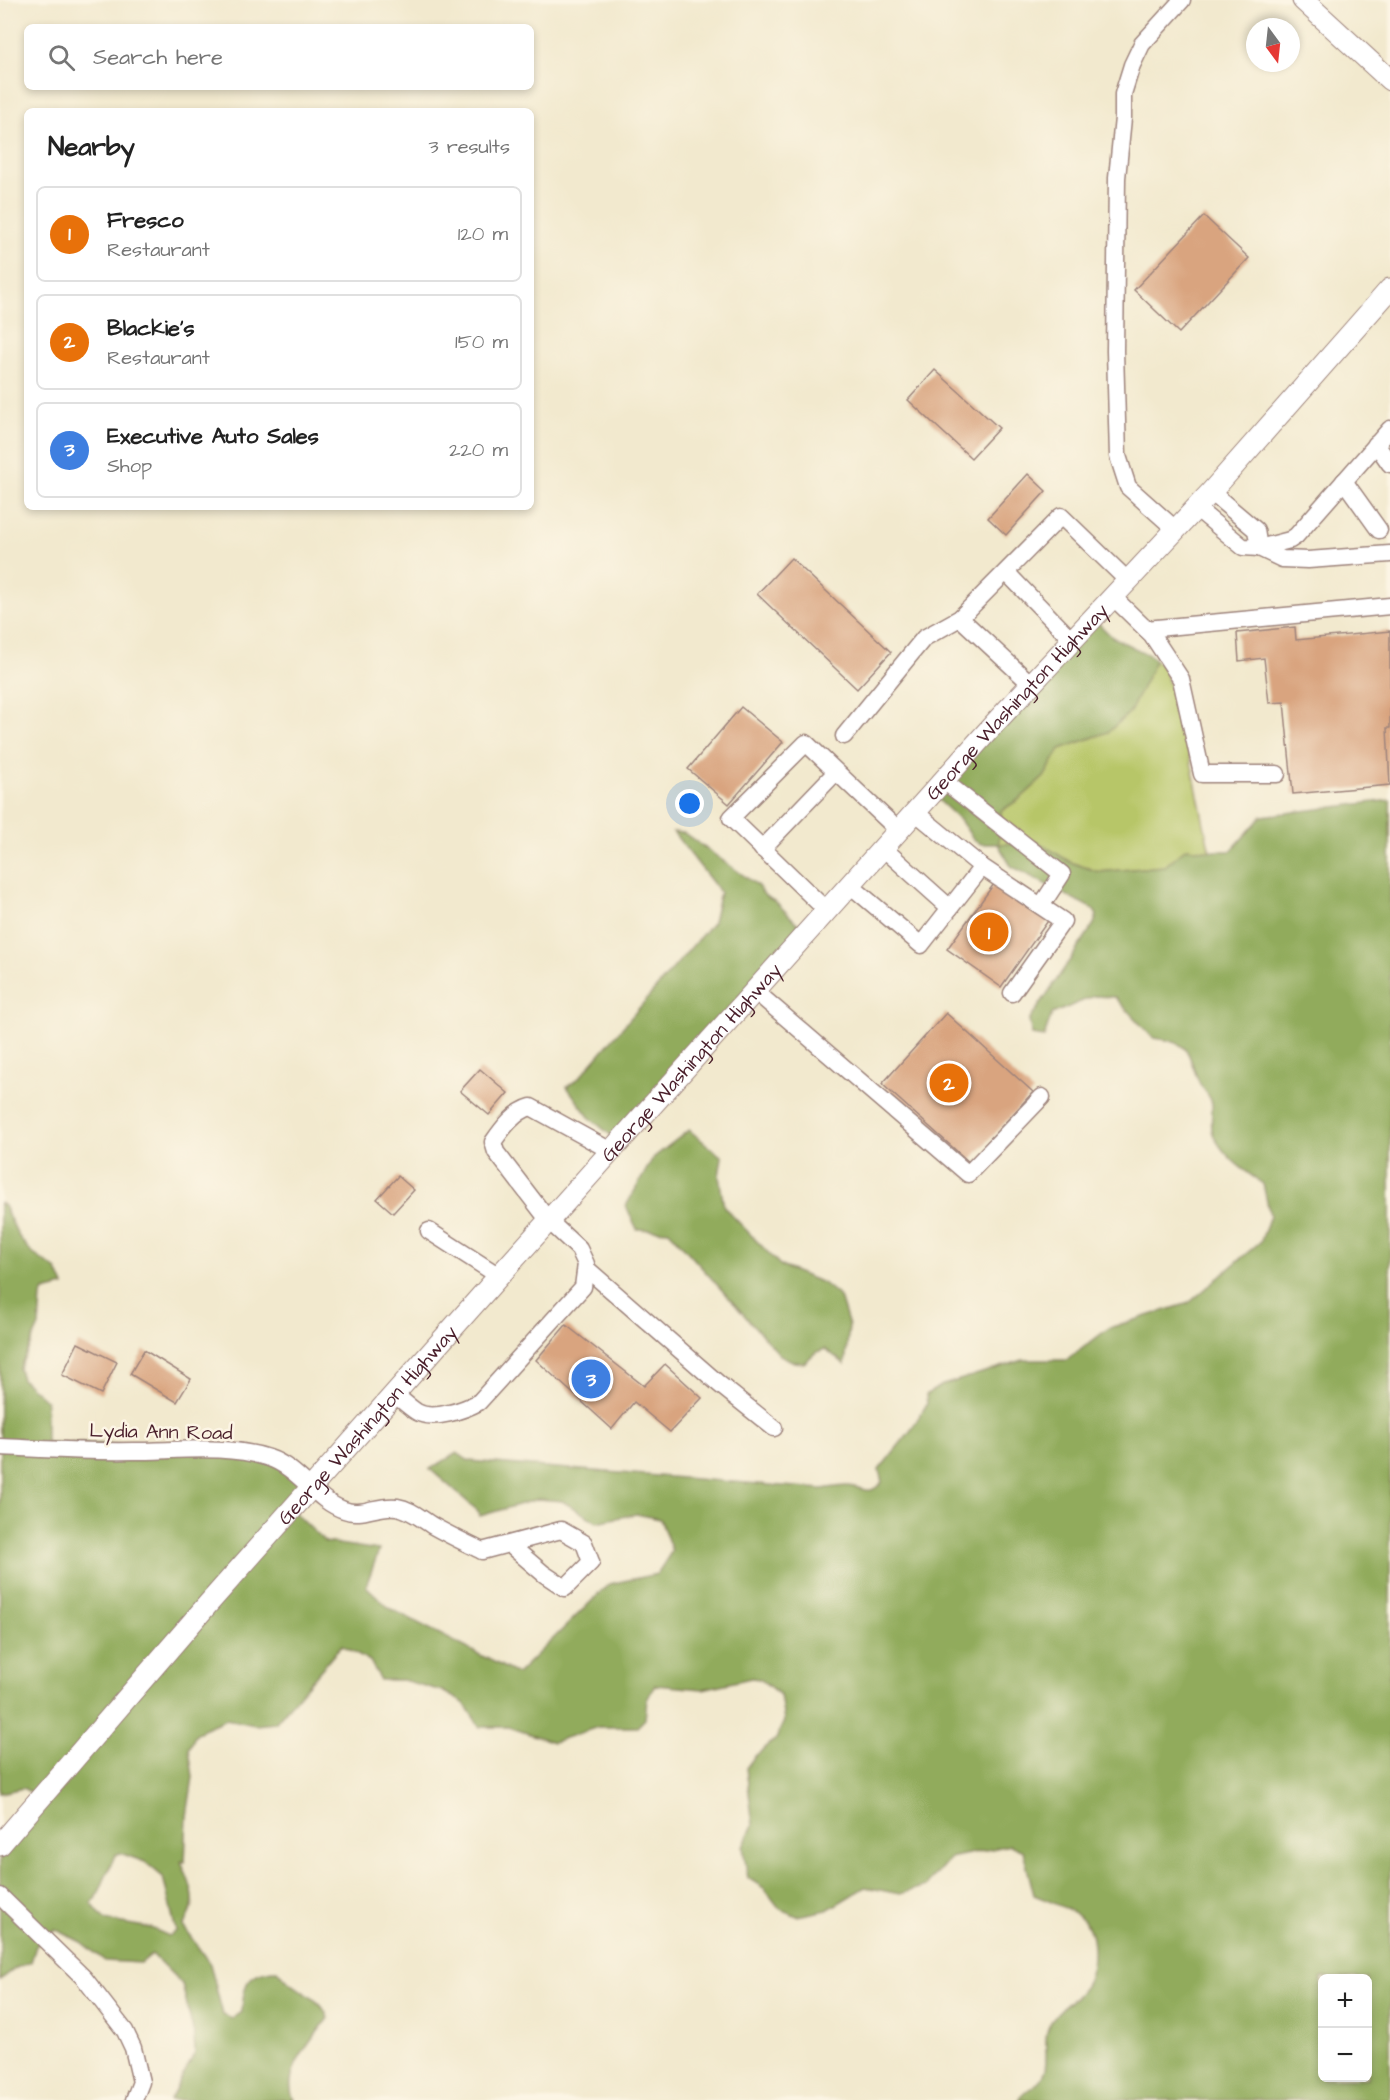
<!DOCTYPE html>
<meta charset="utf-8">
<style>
:root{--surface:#fff;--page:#f6f6f6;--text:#222;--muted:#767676;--line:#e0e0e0;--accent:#1f6fb2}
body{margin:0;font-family:"Architects Daughter",sans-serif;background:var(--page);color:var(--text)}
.controls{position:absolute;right:18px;bottom:18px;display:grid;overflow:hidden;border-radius:9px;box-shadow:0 3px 9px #0003}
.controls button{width:54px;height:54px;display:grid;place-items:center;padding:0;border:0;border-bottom:2px solid var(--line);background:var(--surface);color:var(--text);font:30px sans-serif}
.compass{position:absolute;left:1246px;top:18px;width:54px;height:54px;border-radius:50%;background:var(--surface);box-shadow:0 3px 9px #0003;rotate:165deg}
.you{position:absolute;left:690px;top:804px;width:21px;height:21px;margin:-15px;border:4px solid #fff;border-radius:50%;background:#1a73e8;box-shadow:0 0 0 9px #1a73e833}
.badge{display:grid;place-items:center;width:39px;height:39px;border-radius:50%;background:var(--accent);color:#fff;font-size:20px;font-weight:700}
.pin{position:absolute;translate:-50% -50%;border:3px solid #fff;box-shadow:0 2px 6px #0006}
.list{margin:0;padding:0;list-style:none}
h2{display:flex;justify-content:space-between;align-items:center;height:78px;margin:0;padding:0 24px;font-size:26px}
h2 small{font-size:20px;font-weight:400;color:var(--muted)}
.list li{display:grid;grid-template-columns:39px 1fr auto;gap:18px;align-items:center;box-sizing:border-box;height:96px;margin:0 12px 12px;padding:0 12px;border:2px solid var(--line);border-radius:9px}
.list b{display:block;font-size:22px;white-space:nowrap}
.list p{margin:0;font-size:20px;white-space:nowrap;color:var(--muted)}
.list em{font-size:20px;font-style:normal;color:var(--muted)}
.icon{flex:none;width:33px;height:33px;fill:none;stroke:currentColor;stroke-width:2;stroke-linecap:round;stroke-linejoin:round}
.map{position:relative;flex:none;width:1390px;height:2100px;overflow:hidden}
.search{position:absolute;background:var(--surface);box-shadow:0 3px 9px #0003;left:24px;top:24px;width:510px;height:66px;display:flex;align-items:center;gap:15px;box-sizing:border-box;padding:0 21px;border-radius:9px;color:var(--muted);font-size:22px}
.panel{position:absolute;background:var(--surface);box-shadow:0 3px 9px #0003;left:24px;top:108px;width:510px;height:402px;border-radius:9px}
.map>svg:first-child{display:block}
</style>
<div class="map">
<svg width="1390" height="2100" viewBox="0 0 1390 2100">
<rect width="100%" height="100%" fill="#fcf5e5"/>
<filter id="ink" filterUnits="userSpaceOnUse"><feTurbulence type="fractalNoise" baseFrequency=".0167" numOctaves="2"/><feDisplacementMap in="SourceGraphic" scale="12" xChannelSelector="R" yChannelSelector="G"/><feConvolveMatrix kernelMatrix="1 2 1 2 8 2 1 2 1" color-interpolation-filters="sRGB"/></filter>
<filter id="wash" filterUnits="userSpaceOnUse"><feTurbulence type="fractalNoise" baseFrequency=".008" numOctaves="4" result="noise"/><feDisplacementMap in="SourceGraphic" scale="24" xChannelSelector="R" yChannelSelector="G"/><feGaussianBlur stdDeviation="1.35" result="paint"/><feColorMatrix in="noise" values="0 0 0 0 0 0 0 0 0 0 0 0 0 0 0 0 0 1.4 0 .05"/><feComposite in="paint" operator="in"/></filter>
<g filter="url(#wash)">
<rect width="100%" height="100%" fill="#f2e9ce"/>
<polygon fill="#b7c668" stroke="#80724a" stroke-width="1.5" points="1151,656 1164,668 1186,738 1209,848 1212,851 1186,848 1166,866 1099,872 1070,862 1038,842 998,844 1001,811 1021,798 1044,777 1060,749 1108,732 1155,661"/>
<g fill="#91ab5c" stroke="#6e6544" stroke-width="1.5" fill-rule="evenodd">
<path d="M 1090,615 L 1112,637 L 1151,656 L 1155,661 L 1130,712 L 1108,732 L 1060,749 L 1044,777 L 1021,798 L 1001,811 L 999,844 L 1038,842 L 1070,862 L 1099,872 L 1165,866 L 1186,848 L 1211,851 L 1231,851 L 1262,816 L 1390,800 L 1390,2100 L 1018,2100 C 1026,2088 1041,2085 1045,2070 C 1049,2048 1040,2038 1054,2017 C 1062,2005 1080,1997 1086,1984 C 1095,1966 1098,1930 1079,1916 C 1066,1907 1048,1901 1034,1895 L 1023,1851 L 1010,1845 L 950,1858 L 926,1886 L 900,1894 L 865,1887 L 827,1910 L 797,1916 L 780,1909 L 764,1888 L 748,1878 L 743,1847 L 753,1825 L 746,1768 L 755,1756 L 776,1739 L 784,1721 L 780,1695 L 760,1679 L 751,1678 L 703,1689 L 655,1685 L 647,1699 L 645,1719 L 637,1727 L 598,1727 L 553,1742 L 509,1727 L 480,1727 L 464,1703 L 442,1691 L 403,1680 L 380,1680 L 370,1661 L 342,1645 L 275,1723 L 255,1725 L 226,1719 L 205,1728 L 195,1736 L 189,1749 L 193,1777 L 187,1816 L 185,1862 L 181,1861 C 190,1886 202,1901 183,1926 L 210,1964 L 223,2015 L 232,2019 L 242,2012 C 243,1984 247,1971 277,1970 C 291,1990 321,1995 328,2018 C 313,2040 280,2072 294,2100 L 170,2100 L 195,2053 L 194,2035 L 182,1984 L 152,1954 L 141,1963 L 105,1961 L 81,1942 L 55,1929 L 36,1946 L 31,1962 L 16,1968 L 0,1980 L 0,1841 L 37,1796 L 23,1788 L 0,1793 L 0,1203 L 4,1206 L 19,1237 L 32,1253 L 57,1270 L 64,1286 L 44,1291 L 41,1296 L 39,1326 L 19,1369 L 22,1379 L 46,1400 L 46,1442 L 271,1451 L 318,1470 L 291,1509 L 325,1542 L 379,1550 L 366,1586 L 389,1608 L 517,1674 L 609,1584 L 657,1574 L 672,1551 L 660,1519 L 636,1514 L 597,1522 L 562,1501 L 538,1499 L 480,1516 L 478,1511 L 430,1469 L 457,1453 L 469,1461 L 822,1489 C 830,1488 839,1486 847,1486 C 863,1486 868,1498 882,1482 L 879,1470 L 911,1430 L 927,1404 L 926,1395 L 940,1386 L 1023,1360 L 1067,1360 L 1109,1328 L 1189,1303 L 1261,1241 L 1270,1215 L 1263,1184 C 1244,1170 1225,1158 1214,1136 C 1209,1127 1213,1114 1212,1104 C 1211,1096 1204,1091 1200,1084 C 1185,1052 1195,1043 1153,1038 L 1115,997 L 1094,996 L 1052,1014 L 1044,1037 L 1032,1035 L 1029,1021 L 1094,924 L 1097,915 L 1093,909 L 1011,866 L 998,844 L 981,844 L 974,840 L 960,820 L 931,793 ZM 120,1853 L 145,1862 L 163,1877 L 176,1931 L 169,1936 L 151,1928 L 105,1920 L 91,1903 L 96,1899 L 115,1855 ZM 1322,1978 L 1368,1978 L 1368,2078 L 1322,2078 Z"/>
<polygon points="673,832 684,833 757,885 765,896 776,902 804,930 614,1138 589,1117 567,1087 579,1078 713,922 720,892"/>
<polygon points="689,1130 722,1157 719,1176 724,1207 781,1266 823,1283 840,1297 849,1326 845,1364 825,1349 815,1353 804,1363 794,1362 780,1355 669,1231 637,1229 626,1206 653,1158"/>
</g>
<g id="blocks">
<g fill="#d9a47f">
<polygon points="1204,216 1249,258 1179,333 1134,290"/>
<polygon points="935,370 999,428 971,458 908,400"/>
<polygon points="1028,474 1046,491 1006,535 988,518"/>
<polygon points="791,558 891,652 857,689 757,594"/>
<polygon points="1295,627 1296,640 1390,631 1390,728 1387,728 1390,785 1293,794 1284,702 1269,703 1264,658 1239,661 1237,633"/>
<polygon points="741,707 783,742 729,804 688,769"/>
<polygon points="996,881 1050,918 1001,987 947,949"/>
<polygon points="946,1013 1033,1092 969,1162 882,1084"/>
<polygon points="480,1069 508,1093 489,1115 460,1091"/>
<polygon points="398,1176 414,1190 393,1213 377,1199"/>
<polygon points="566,1325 644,1386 665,1364 702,1398 670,1432 634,1402 612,1429 536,1360"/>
<polygon points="78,1343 117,1362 101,1394 62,1375"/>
<polygon points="144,1350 191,1379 177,1402 130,1374"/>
</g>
</g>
</g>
<g filter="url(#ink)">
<use href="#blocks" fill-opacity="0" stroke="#9e847c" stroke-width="1.5"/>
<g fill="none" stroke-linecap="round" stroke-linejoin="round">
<g stroke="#9e847c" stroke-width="19">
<g id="minor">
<polyline points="1376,444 1390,464"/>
<polyline points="1344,481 1379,530"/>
<polyline points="1196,508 1243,547 1259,548 1256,530 1211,492"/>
<polyline points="1175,529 1128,487 1118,456 1115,351 1117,178 1123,118 1123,94 1132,65 1142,44 1182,0"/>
<polyline points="1259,548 1290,540 1296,536 1390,429"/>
<polyline points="1259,548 1282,559 1308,560 1390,554"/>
<polyline points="1006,572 1072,640"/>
<polyline points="1112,596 1152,635 1181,679 1202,774 1277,774"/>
<polyline points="960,618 1031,684"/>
<polyline points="1146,629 1390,606"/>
<polyline points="844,736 924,638 960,618 1061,516 1127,580"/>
<polyline points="944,781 1062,874 1041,906"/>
<polyline points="915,812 982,867"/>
<polyline points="883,848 950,908"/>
<polyline points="762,849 836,772"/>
<polyline points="850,885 921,945 982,867 1063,921 1012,993"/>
<polyline points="827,911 731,818 806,743 899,831"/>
<polyline points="755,991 968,1174 1042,1097"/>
<polyline points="429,1231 499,1276"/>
<polyline points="586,1268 719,1384 774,1428"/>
<path d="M 394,1394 C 402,1400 409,1407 417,1412 C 433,1421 464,1410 479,1402 L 583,1287 L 586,1264 L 579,1249 L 549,1221 L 496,1152 L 493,1142 C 502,1129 515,1111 531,1107 L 611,1151"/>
<path d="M 0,1447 C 44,1449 88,1452 133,1451 C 177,1451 227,1444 269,1458 C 299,1468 315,1500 344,1510 C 362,1517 378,1504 397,1507 C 411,1509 421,1519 433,1526 C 449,1535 466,1543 482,1551 L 561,1530 L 584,1543 L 591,1562 L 565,1588 L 544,1574 L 509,1544"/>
<polyline points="0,1896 84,1978 125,2031 133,2048 141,2082 134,2100"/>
</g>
</g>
<g stroke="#9e847c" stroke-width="23">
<g id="major">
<polyline points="1303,0 1390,80"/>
<path id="s1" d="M 0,1845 L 208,1604 L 499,1276 L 995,723 L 1211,492 L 1390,289"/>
</g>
</g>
<use href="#minor" stroke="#fff" stroke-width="16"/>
<use href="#major" stroke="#fff" stroke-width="21"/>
</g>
</g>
<g text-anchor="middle" stroke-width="5" stroke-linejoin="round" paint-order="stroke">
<g font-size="20" fill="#4a1f2b" stroke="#fcf5e5">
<text dy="7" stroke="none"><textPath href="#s1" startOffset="1530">George Washington Highway</textPath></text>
<text dy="7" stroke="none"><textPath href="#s1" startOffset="1044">George Washington Highway</textPath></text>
<text dy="7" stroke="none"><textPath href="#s1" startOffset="558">George Washington Highway</textPath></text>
<text transform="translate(161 1431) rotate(1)" y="7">Lydia Ann Road</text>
</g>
</g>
</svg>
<div class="controls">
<button>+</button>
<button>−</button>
</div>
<svg class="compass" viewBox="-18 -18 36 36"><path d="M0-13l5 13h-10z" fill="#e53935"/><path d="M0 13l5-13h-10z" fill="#767676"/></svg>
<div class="you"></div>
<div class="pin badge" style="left:989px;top:932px;background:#e8710a">1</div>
<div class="pin badge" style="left:949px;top:1083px;background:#e8710a">2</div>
<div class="pin badge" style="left:591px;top:1379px;background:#3f7fe0">3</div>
<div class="search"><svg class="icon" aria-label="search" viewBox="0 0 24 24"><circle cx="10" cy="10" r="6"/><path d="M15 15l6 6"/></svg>Search here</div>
<section class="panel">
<h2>Nearby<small>3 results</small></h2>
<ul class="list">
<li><span class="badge" style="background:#e8710a">1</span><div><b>Fresco</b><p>Restaurant</p></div><em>120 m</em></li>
<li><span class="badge" style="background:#e8710a">2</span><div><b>Blackie's</b><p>Restaurant</p></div><em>150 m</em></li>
<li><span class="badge" style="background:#3f7fe0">3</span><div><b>Executive Auto Sales</b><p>Shop</p></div><em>220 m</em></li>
</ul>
</section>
</div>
